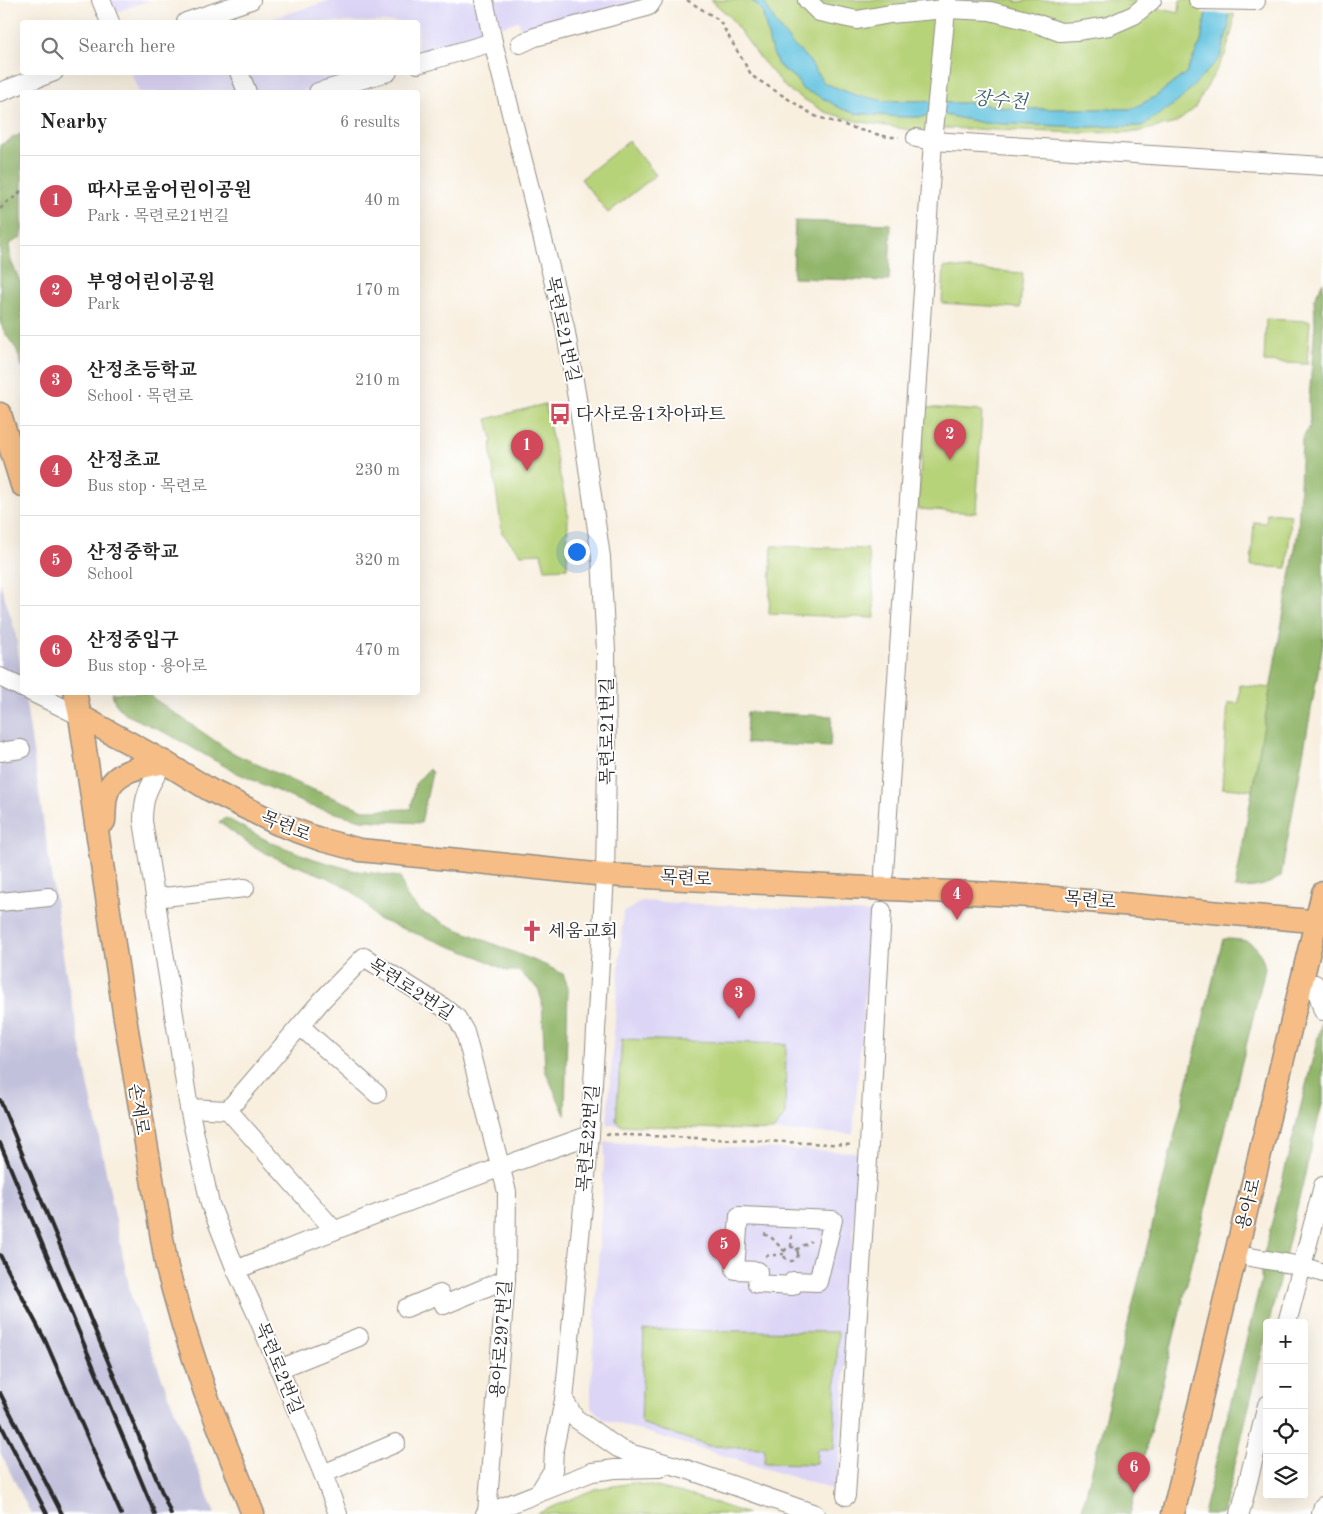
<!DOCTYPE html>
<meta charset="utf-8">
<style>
:root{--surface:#fff;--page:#f6f6f6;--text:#222;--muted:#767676;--line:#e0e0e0;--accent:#d1495b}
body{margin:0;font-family:"Old Standard TT","Noto Serif KR",serif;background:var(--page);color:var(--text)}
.controls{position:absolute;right:15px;bottom:15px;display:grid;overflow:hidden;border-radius:5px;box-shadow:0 5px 20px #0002}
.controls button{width:45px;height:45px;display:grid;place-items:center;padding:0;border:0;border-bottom:1px solid var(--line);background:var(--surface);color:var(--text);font:25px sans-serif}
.you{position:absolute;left:576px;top:551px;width:18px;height:18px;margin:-12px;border:4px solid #fff;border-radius:50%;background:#1a73e8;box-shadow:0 0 0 8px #1a73e833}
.badge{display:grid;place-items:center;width:32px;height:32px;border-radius:50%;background:var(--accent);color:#fff;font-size:16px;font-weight:700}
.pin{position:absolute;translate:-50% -41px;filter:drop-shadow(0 1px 2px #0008)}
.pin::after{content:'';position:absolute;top:26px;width:18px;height:15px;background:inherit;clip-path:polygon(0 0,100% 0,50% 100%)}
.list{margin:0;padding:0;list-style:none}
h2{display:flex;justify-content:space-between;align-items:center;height:65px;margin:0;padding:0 20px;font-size:21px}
h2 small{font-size:16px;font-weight:400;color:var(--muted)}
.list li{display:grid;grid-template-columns:32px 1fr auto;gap:15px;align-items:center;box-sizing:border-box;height:90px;padding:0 20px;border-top:1px solid var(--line)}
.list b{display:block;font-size:19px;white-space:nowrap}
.list p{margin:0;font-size:16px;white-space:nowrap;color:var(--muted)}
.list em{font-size:16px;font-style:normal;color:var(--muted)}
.icon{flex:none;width:28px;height:28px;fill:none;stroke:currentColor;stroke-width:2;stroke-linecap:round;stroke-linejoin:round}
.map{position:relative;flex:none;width:1323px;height:1514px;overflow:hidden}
.search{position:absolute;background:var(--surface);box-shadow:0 5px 20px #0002;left:20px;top:20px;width:400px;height:55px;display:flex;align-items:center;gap:12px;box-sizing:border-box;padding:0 18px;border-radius:5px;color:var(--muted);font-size:19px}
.panel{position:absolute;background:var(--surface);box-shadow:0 5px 20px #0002;left:20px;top:90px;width:400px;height:605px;border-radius:5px}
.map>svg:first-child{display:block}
</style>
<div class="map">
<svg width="1323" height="1514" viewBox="0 0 1323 1514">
<rect width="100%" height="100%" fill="#fff"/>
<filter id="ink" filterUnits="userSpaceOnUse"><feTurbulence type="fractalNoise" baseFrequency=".02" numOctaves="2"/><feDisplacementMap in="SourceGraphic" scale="10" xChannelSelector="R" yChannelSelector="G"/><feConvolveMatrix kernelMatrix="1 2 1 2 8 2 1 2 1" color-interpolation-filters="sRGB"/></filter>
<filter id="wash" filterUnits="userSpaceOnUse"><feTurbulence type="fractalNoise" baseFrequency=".0096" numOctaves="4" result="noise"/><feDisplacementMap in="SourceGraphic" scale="20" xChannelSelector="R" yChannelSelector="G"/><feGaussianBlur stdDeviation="1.12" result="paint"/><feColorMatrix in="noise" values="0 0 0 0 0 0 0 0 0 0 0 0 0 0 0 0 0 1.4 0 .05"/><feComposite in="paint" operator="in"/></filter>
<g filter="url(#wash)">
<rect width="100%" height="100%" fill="#f8efdf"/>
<g fill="#dcd5f6">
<polygon points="109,0 151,0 113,13"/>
<polygon points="332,0 647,0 523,37 518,21 418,53 418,22 260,22"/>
<polygon points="131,73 358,73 298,92 139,92"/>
<polygon points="642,901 872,913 853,1134 607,1125 623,913"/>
<polygon points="605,1142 858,1152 838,1491 603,1419 591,1407 591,1387"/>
</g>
<polygon fill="#c2c1dc" points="0,582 15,630 65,968 132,1301 215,1514 31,1514 0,1452"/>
<g fill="#b7d379" stroke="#717f52">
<polygon points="711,0 751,0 762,10 770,45 778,65 796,79 803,90 817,95 842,109 854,113 901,117 921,117 940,114 984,123 1085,127 1142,126 1220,58 1228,0 1230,14 1234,14 1233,27 1225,55 1194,109 1176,123 1136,132 1082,133 942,128 917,131 856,121 825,112 787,89 760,58 729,16"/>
<polygon points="763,0 1015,0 1016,2 1031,0 1135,0 1142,5 1179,13 1180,0 1208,0 1201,42 1186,73 1155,97 1132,109 1015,109 973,103 950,103 922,101 885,101 855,95 824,83 808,59 793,45 777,25"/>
<polygon points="629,141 656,175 608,213 581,179"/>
<polygon points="944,267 1023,273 1020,308 942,303"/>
<polygon points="1266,319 1310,321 1307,364 1264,362"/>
<polygon points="545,404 568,514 567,568 545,569 541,553 521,554 502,533 491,453 492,438 487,419"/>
<polygon points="924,407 982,411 976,513 918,509"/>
<polygon points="1267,513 1291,515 1287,568 1251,566 1254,522 1266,523"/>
<polygon points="772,546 867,549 872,572 875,618 769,614"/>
<polygon points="1240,685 1271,688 1252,790 1222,788 1228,703 1239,703"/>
<polygon points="622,1039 786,1044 785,1115 773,1131 620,1125 616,1120"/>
<polygon points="644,1330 838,1332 834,1449 817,1449 816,1464 764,1463 765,1448 709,1446 641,1423"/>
<path d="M 632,1483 C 672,1488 709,1501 748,1514 L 536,1514 L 595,1489 Z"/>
</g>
<g fill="#91b569" stroke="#5e704a">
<polygon points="22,133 22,237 9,244 11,261 22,286 22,367 17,350 5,333 0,322 0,145"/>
<polygon points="795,221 891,224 889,281 793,278"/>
<path d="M 1323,282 L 1323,644 L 1281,876 C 1266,887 1253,888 1235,888 L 1298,532 L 1302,439 L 1310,426 L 1309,400 L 1315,325 L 1314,299 Z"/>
<polygon points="112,693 151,693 153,698 231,752 299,784 364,810 411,809 415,784 429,769 432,773 421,823 361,820 310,806 235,772 168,734 125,714 115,703"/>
<polygon points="747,712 832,716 830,747 746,743"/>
<path d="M 226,818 L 270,842 L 314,859 L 352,870 L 400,877 L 407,897 L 421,912 L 452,927 L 545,965 L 563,974 L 568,987 L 565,1115 L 545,1070 L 542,1001 L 538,988 L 518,971 L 507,971 L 479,957 L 377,919 C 353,879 313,874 274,857 C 254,848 236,835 219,822 Z"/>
<path d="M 1223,939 C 1248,939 1260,942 1265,969 L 1130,1514 L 1081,1514 Z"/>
<polygon points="1323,1017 1323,1100 1269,1323 1267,1323 1267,1332 1223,1514 1203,1514 1261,1281 1261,1266"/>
</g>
<polygon fill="#61c2df" stroke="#467685" points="751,0 763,0 777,25 793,45 808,59 824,83 855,95 885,101 922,101 950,103 973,103 1015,109 1132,109 1155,97 1186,73 1201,42 1208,0 1228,0 1229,25 1220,58 1179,101 1142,126 1085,127 984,123 940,114 921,117 901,117 854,113 842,109 817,95 803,90 796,79 778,65 770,45 762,10"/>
<polygon fill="#f8efdf" points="1205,0 1231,0 1231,14 1202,13"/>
</g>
<g filter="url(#ink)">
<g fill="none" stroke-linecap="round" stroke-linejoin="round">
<g stroke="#928d85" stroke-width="20">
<g id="minor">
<polyline points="101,0 110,22"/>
<polyline points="484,0 493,42 565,327 583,434 601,557 606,651 607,761 605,875 590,1135 564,1400 554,1449 553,1470 540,1491"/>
<polyline points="807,0 819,12 857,20 890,14 946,9 990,11 1030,21 1060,32 1077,31 1109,26 1134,15 1152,0"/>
<polyline points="1198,0 1256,1"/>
<polyline points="186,22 251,0"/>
<polyline points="520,44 535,37 643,8 649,6 653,0"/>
<polyline points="418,64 493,42"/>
<polyline points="239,72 247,92"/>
<polyline points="0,92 54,72"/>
<polyline points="318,92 388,72"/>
<polyline points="916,138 933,141 1323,166"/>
<polyline points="0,677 22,688"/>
<polyline points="31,692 80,716"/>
<polyline points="0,752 21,749"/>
<path d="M 164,762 C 150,785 143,794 143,821 L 189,1108 L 210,1204 L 236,1270 L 256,1313 L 323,1474 L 338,1514"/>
<polyline points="884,873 933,141 947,0"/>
<polyline points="155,898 245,888"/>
<polyline points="0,902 49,897"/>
<polyline points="1315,984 1323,1011"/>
<polyline points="300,1026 377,1094"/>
<polyline points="189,1108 228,1110"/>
<polyline points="228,1110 323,999 364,957 443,1007 457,1018 465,1032 507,1192 506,1279 487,1513"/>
<polyline points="228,1110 334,1230"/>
<polygon points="739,1216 833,1220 818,1282 793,1281 793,1286 757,1284 758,1271 735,1270"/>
<polyline points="1250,1257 1302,1266 1323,1273"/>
<path d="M 236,1270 C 353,1222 471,1177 590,1135"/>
<polyline points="406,1308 440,1294 444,1305 506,1279"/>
<polyline points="1287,1323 1323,1186"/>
<polyline points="279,1369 359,1337"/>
<polyline points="564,1400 575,1418 618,1448 632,1454 683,1468 815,1514"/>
<polyline points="323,1474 396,1443"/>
<polyline points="846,1496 869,1145 882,911"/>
<polyline points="485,1514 592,1472 615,1469 660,1468"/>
<polyline points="1240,1514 1267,1405"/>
<polyline points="1321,1514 1323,1506"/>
</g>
</g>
<g stroke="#928d85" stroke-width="25">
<g id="major">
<polyline points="0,414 22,485"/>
<polyline points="75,692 80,716 124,1012 167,1268 183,1325 205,1392 253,1514"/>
<polyline points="80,716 164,762 210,790 278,824 322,840 360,850 605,875 1032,896 1323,922"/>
<path d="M 104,821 C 105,812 104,801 107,793 C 114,769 144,767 164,762"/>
<polyline points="1173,1514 1323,893"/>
</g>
</g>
<g stroke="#928d85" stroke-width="2.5" stroke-dasharray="4 4" stroke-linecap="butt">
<polyline points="687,0 719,20 752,76 815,116 860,130 888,137 899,137"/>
<polyline points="0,209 7,202 18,195 22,188"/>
<polyline points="606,1134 853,1145"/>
<polyline points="764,1234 771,1237 784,1251"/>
<polyline points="791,1247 792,1233"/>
<circle cx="791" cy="1254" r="7"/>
<polyline points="796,1250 811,1241"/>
<polyline points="765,1256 784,1254"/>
</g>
<use href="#minor" stroke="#fff" stroke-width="18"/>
<use href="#major" stroke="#f6be86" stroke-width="22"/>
<g stroke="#2b2b2b" stroke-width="4">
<polyline points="0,1100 171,1514"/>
<polyline points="0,1143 155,1514"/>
<polyline points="0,1255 45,1340 121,1514"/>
<polyline points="0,1393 62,1514"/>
<polyline points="0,1423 47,1514"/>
</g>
</g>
</g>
<defs>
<g id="bus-bare" transform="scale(1.725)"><path d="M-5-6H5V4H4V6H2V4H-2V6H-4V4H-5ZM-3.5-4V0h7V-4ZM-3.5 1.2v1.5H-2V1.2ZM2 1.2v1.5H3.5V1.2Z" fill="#d1495b" stroke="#fff" stroke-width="2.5" paint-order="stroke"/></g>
<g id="church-bare" transform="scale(1.725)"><path d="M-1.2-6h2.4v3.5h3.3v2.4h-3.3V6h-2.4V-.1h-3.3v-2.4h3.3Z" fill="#d1495b" stroke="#fff" stroke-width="2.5" paint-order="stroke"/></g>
</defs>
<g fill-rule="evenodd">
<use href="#bus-bare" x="560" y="414"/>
<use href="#church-bare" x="532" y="931"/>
</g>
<g text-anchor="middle" stroke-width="4" stroke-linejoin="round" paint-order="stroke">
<g font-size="18" fill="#2b2b2b" stroke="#fff">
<text transform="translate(563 329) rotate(78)" y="6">목련로21번길</text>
<text transform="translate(607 731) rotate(-90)" y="6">목련로21번길</text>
<text transform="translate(286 826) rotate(22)" y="6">목련로</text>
<text transform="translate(686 878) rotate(3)" y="6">목련로</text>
<text transform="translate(1090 900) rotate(5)" y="6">목련로</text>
<text transform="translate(411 989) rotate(33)" y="6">목련로2번길</text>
<text transform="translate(139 1109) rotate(81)" y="6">손재로</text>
<text transform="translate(588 1138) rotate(-85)" y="6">목련로22번길</text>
<text transform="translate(1248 1204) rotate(-76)" y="6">용아로</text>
<text transform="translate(501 1339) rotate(-86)" y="6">용아로297번길</text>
<text transform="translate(279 1368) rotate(68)" y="6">목련로2번길</text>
</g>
<g font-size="18" fill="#2b2b2b" stroke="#fff" text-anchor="start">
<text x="576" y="420">다사로움1차아파트</text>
<text x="548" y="937">세움교회</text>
</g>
<g font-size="19" font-style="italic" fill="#3e606a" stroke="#fff">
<text transform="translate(1000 99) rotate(5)" y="7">장수천</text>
</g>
</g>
</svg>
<div class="controls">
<button>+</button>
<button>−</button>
<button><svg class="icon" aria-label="locate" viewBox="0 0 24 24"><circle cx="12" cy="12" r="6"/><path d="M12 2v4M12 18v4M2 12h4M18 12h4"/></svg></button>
<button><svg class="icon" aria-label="layers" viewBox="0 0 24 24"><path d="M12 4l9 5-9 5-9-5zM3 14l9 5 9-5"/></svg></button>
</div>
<div class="you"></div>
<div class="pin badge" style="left:527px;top:471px">1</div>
<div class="pin badge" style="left:950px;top:460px">2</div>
<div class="pin badge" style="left:739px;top:1019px">3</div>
<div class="pin badge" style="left:957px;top:920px">4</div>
<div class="pin badge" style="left:724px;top:1270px">5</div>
<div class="pin badge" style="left:1134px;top:1493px">6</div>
<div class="search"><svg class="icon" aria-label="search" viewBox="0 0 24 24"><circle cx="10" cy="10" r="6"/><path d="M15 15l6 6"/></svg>Search here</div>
<section class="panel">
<h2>Nearby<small>6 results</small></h2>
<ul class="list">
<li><span class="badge">1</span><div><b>따사로움어린이공원</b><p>Park · 목련로21번길</p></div><em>40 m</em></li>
<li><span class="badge">2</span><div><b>부영어린이공원</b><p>Park</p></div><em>170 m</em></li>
<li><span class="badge">3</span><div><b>산정초등학교</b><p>School · 목련로</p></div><em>210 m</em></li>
<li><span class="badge">4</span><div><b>산정초교</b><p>Bus stop · 목련로</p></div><em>230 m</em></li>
<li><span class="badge">5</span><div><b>산정중학교</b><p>School</p></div><em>320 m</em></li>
<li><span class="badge">6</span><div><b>산정중입구</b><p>Bus stop · 용아로</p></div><em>470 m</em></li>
</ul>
</section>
</div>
